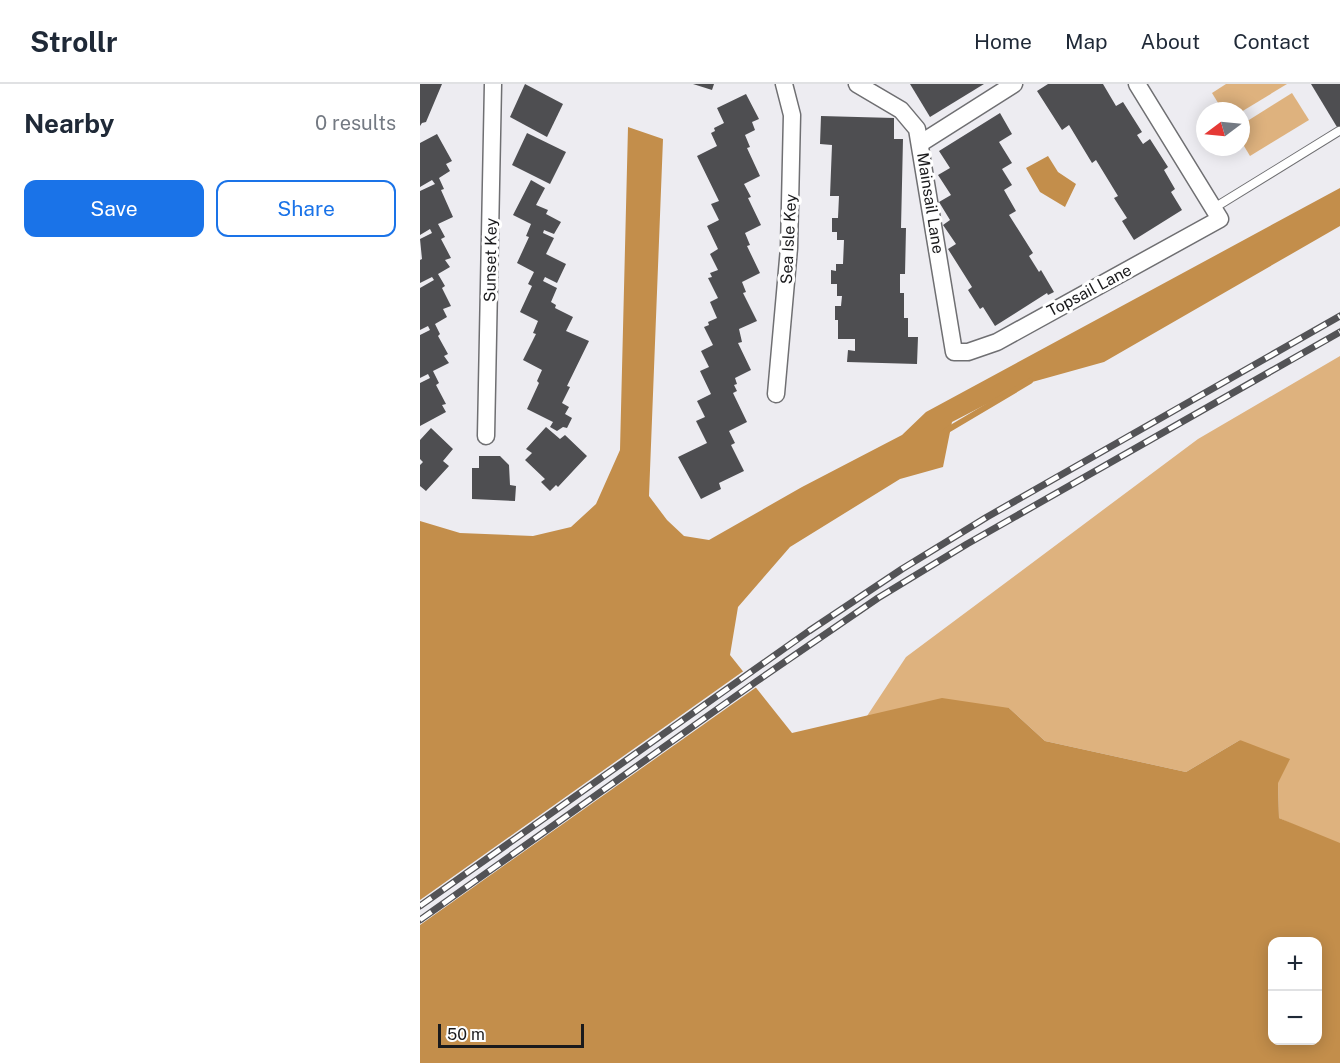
<!DOCTYPE html>
<meta charset="utf-8">
<style>
:root{--surface:#fff;--page:#f2f2f3;--text:#1f2937;--muted:#747a83;--line:#e0e1e3;--accent:#1a73e8}
body{margin:0;font-family:"Public Sans",sans-serif;background:var(--page);color:var(--text)}
.controls{position:absolute;right:18px;bottom:18px;display:grid;overflow:hidden;border-radius:12px;box-shadow:0 3px 15px #0003}
.controls button{width:54px;height:54px;display:grid;place-items:center;padding:0;border:0;border-bottom:2px solid var(--line);background:var(--surface);color:var(--text);font:30px sans-serif}
.compass{position:absolute;left:776px;top:18px;width:54px;height:54px;border-radius:50%;background:var(--surface);box-shadow:0 3px 15px #0003;rotate:254deg}
.scale{position:absolute;left:18px;bottom:15px;width:146px;box-sizing:border-box;padding-left:6px;border:3px solid #1a1a1c;border-top:0;font-size:16px;line-height:21px;white-space:nowrap;color:#1a1a1c;-webkit-text-stroke:4px #fff;paint-order:stroke}
.list{margin:0;padding:0;list-style:none}
h2{display:flex;justify-content:space-between;align-items:center;height:78px;margin:0;padding:0 24px;font-size:26px}
h2 small{font-size:20px;font-weight:400;color:var(--muted)}
.actions{display:flex;gap:12px;padding:18px 24px}
.actions a{flex:1;padding:14px 0;border:2px solid var(--accent);border-radius:12px;text-align:center;font-size:21px;color:var(--accent)}
.actions .main{background:var(--accent);color:#fff}
.map{position:relative;flex:none;width:920px;height:979px;overflow:hidden}
header{display:flex;align-items:center;gap:36px;box-sizing:border-box;height:84px;padding:0 30px;background:var(--surface);border-bottom:2px solid var(--line)}
header strong{font-size:28px}
nav{display:flex;gap:33px;margin-inline-start:auto;font-size:21px}
main{display:flex}
aside{flex:1;background:var(--surface)}
.map>svg:first-child{display:block}
</style>
<header>
<strong>Strollr</strong>
<nav><a>Home</a><a>Map</a><a>About</a><a>Contact</a></nav>
</header>
<main>
<aside>
<h2>Nearby<small>0 results</small></h2>
<ul class="list">
</ul>
<div class="actions"><a class="main">Save</a><a>Share</a></div>
</aside>
<div class="map">
<svg width="920" height="979" viewBox="0 0 920 979">
<rect width="100%" height="100%" fill="#edecf1"/>
<g fill="#deb27e">
<polygon points="806,0 867,0 821,28 803,27 792,9"/>
<polygon points="872,9 889,36 830,72 821,57 821,41"/>
<polygon points="920,272 920,762 859,734 858,699 820,656 766,688 625,657 589,624 447,632 486,573 778,355"/>
</g>
<g fill="#c38e4b" fill-rule="evenodd">
<path d="M 208,43 L 243,55 L 229,412 L 247,436 L 264,452 L 289,456 L 382,403 L 482,351 L 506,328 L 920,104 L 920,142 L 684,278 L 605,300 L 532,338 L 523,383 L 480,395 L 370,463 L 318,523 L 310,571 L 372,649 L 522,614 L 589,624 L 625,657 L 766,688 L 820,656 L 870,675 L 858,699 L 859,734 L 920,759 L 920,979 L 0,979 L 0,437 L 40,449 L 113,452 L 151,443 L 176,420 L 200,366 ZM 852,858 L 898,858 L 898,956 L 852,956 Z"/>
<polygon points="628,72 638,88 656,100 645,123 620,108 606,84"/>
</g>
<polygon fill="#edecf1" points="325,586 338,602 0,841 0,816"/>
<g fill="none" stroke-linecap="round" stroke-linejoin="round">
<polyline stroke="#c38e4b" stroke-width="6" points="526,347 610,297"/>
</g>
<g fill="#4e4e51">
<polygon points="0,0 22,0 6,38 2,39 0,42"/>
<polygon points="105,0 143,20 127,53 90,33"/>
<polygon points="273,0 294,0 292,6"/>
<polygon points="490,0 564,0 510,33"/>
<polygon points="628,0 683,0 696,22 703,18 722,48 717,51 723,60 730,55 748,83 744,86 755,105 751,108 762,126 714,156 702,137 707,134 694,114 698,112 676,76 672,79 649,41 642,46 617,7"/>
<polygon points="891,0 920,0 920,48"/>
<polygon points="326,10 339,35 332,38 335,46 325,51 330,63 327,64 340,92 324,100 331,113 328,114 341,141 325,149 330,161 327,162 340,189 322,198 326,208 323,209 337,237 319,245 322,258 318,259 331,286 315,294 317,300 314,301 317,307 313,309 327,338 309,347 315,359 311,361 324,387 299,399 301,405 281,415 258,373 287,359 276,337 285,333 277,317 291,310 280,287 289,283 281,267 293,261 284,243 289,241 288,238 297,234 290,218 298,214 288,194 292,193 290,189 298,186 290,170 298,165 287,142 299,136 291,120 299,117 277,72 297,62 291,49 295,47 294,44 304,39 297,24"/>
<polygon points="580,29 592,50 579,58 592,79 582,85 592,101 584,106 596,127 589,131 613,169 609,172 619,188 621,186 634,208 628,211 627,209 575,242 563,223 560,225 548,206 552,203 528,165 536,160 523,141 530,136 519,118 531,111 518,91 530,84 519,67"/>
<polygon points="401,32 474,34 474,55 483,55 481,144 486,144 485,190 480,190 480,209 484,209 484,234 488,234 488,253 498,253 497,280 427,278 428,266 435,267 435,255 418,255 418,236 415,236 415,222 421,222 422,212 417,212 417,200 411,200 411,186 416,187 416,180 423,180 424,156 417,156 417,148 412,148 412,134 418,134 419,112 410,112 412,61 400,60"/>
<polygon points="107,49 146,68 130,100 92,81"/>
<polygon points="17,50 32,77 26,80 30,87 19,94 24,105 21,106 33,133 18,140 25,153 21,155 31,174 25,176 30,183 18,190 25,202 22,204 31,222 23,225 27,233 15,240 20,250 18,252 28,270 24,272 29,279 13,287 19,299 16,301 26,320 22,321 26,328 0,342 0,299 10,294 8,290 0,294 0,251 10,246 8,242 0,246 0,204 14,196 12,193 0,199 0,176 2,175 0,155 12,149 10,145 0,151 0,107 15,100 12,96 0,103 0,59"/>
<polygon points="111,96 125,104 116,121 128,126 126,130 141,138 134,150 124,146 123,149 134,154 126,170 146,180 137,199 125,193 123,197 137,204 131,218 136,221 135,224 153,233 146,247 169,257 147,302 150,303 142,319 149,323 145,330 152,334 147,344 143,343 137,347 130,343 133,338 107,325 119,299 117,297 122,286 103,276 116,250 113,249 118,237 100,228 112,202 108,200 114,188 97,179 109,153 106,152 111,140 93,131"/>
<polygon points="126,343 140,355 145,351 167,372 138,403 136,401 130,407 121,398 125,395 105,376 112,369 106,365"/>
<polygon points="11,344 33,365 23,377 29,382 6,407 0,402 0,381 3,378 0,375 0,356"/>
<polygon points="59,372 80,372 89,381 90,401 96,402 95,417 52,415 52,384 59,384"/>
</g>
<g fill="none" stroke-linecap="round" stroke-linejoin="round">
<g stroke="#6f6f72" stroke-width="10">
<polyline id="service" points="794,124 919,47"/>
</g>
<g stroke="#6f6f72" stroke-width="19">
<g id="minor">
<polyline points="437,0 481,26 497,45 534,268 548,268 577,258 800,135 717,0"/>
<polyline points="501,59 594,0"/>
<polyline points="356,310 369,164 372,31 364,0"/>
<polyline points="66,352 73,0"/>
</g>
</g>
<use href="#service" stroke="#fff" stroke-width="8"/>
<use href="#minor" stroke="#fff" stroke-width="16"/>
<g stroke="#535356" stroke-width="7">
<g id="rail">
<polyline points="0,822 389,547 482,485 567,433 920,232"/>
<polyline points="0,836 337,597 458,514 547,460 920,248"/>
</g>
</g>
<use href="#rail" stroke="#fff" stroke-width="4.5" stroke-dasharray="14" stroke-linecap="butt"/>
</g>
<g text-anchor="middle" stroke-width="6" stroke-linejoin="round" paint-order="stroke">
<g font-size="16" fill="#1a1a1c" stroke="#fff">
<text transform="translate(511 119) rotate(81)" y="6">Mainsail Lane</text>
<text transform="translate(368 155) rotate(-87)" y="6">Sea Isle Key</text>
<text transform="translate(70 176) rotate(-89)" y="6">Sunset Key</text>
<text transform="translate(669 206) rotate(-28)" y="6">Topsail Lane</text>
</g>
</g>
</svg>
<div class="controls">
<button>+</button>
<button>−</button>
</div>
<svg class="compass" viewBox="-18 -18 36 36"><path d="M0-13l5 13h-10z" fill="#e53935"/><path d="M0 13l5-13h-10z" fill="#747a83"/></svg>
<div class="scale">50 m</div>
</div>
</main>
